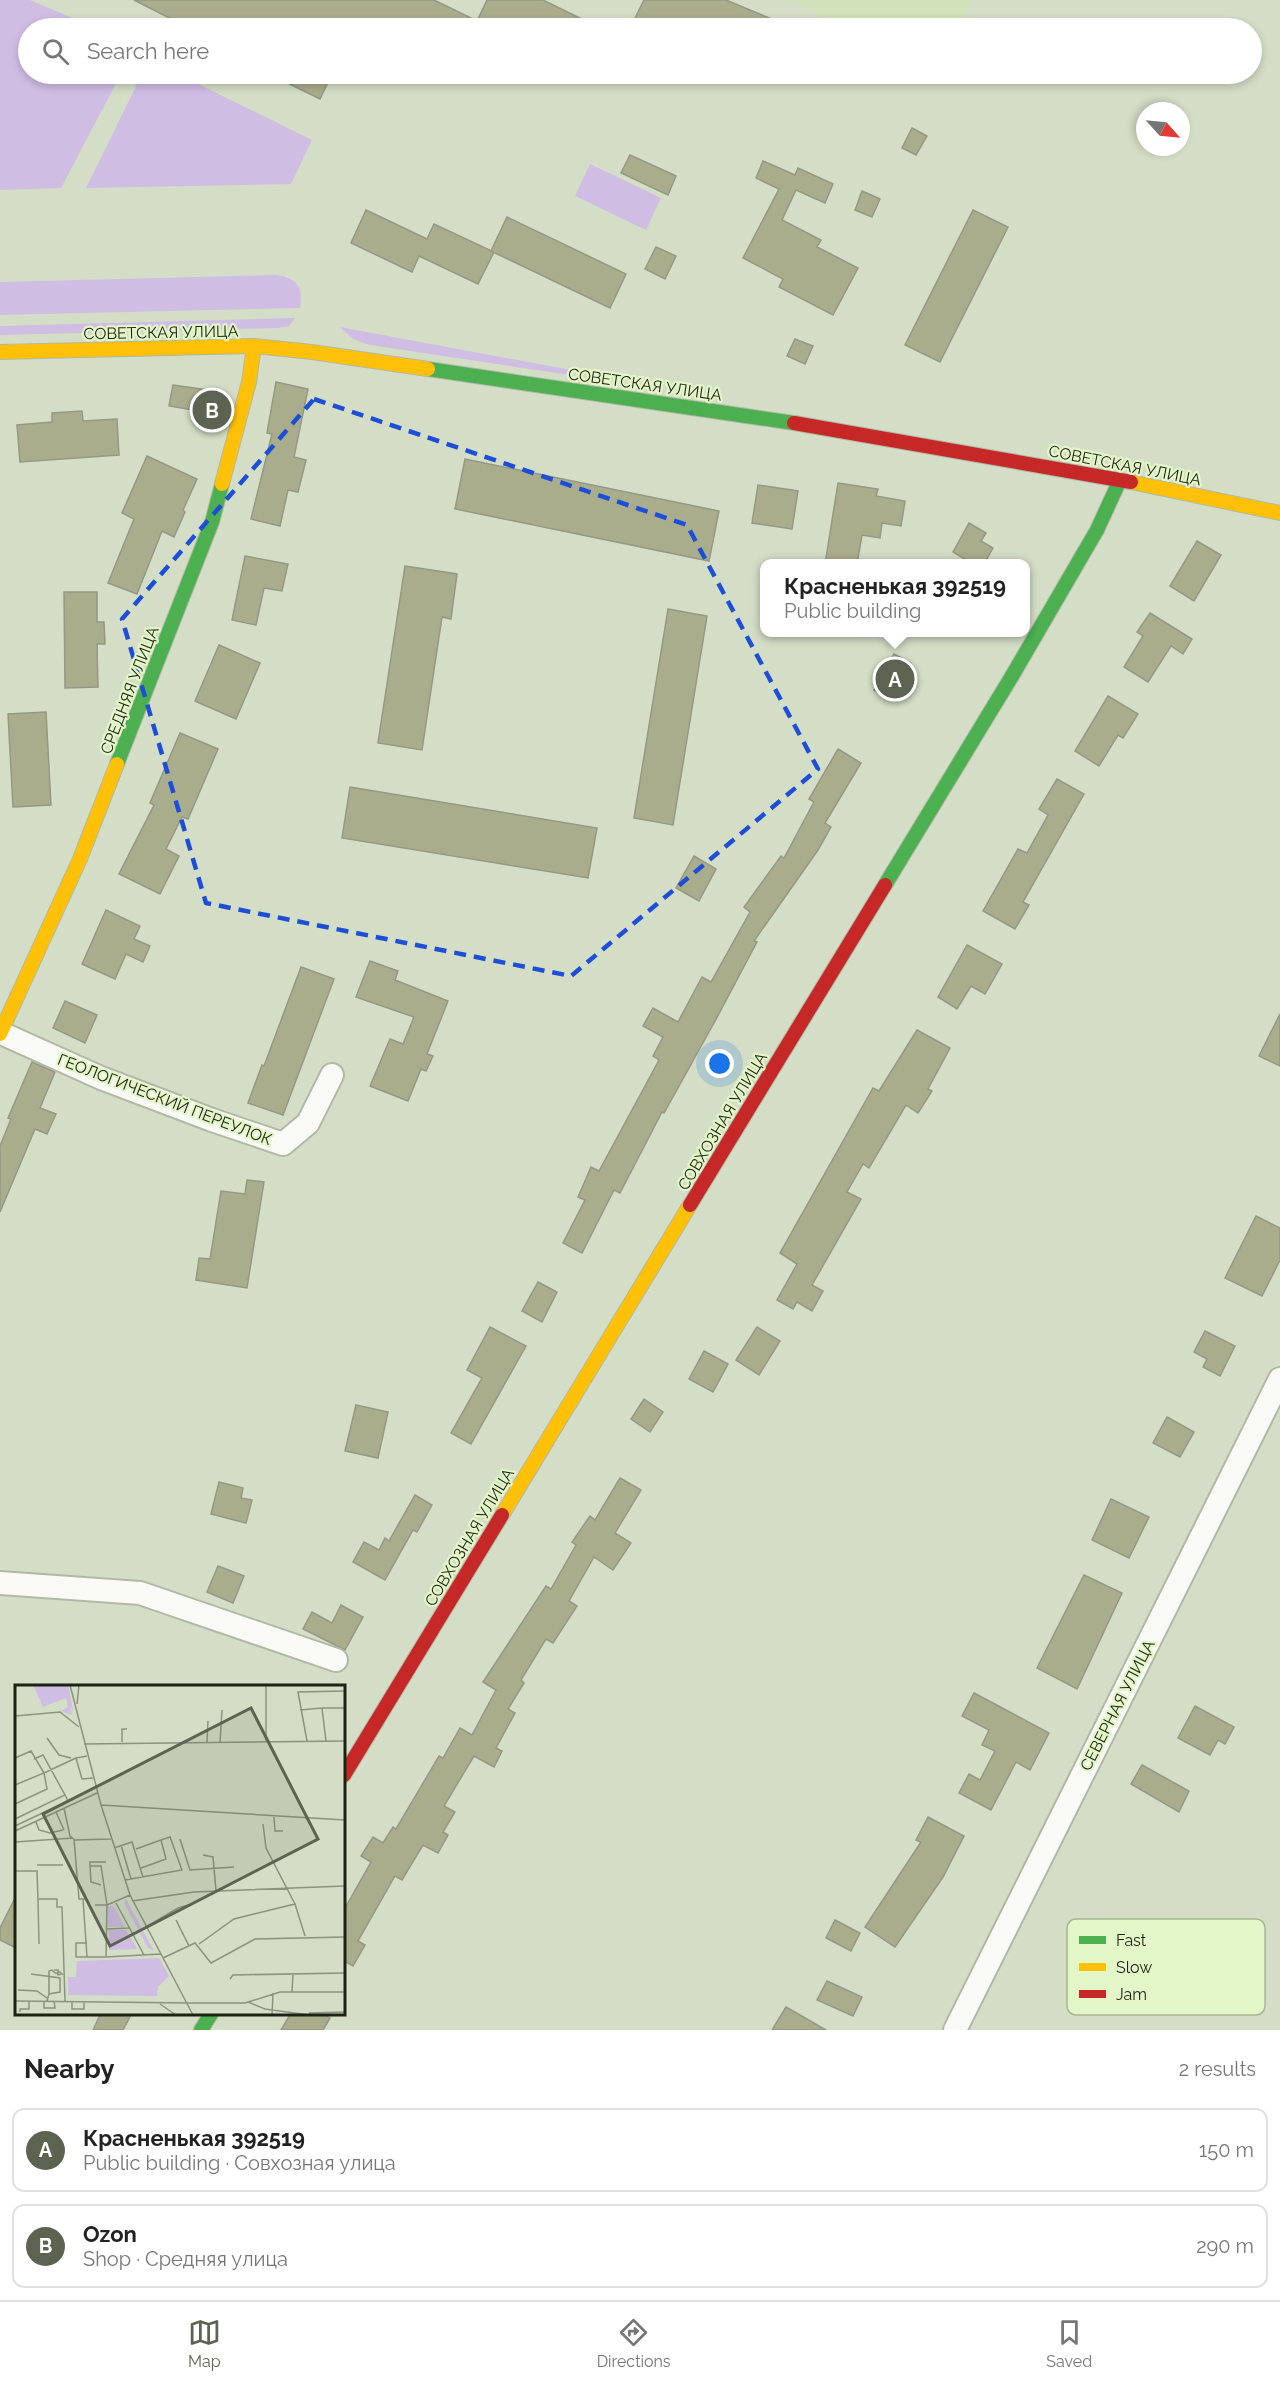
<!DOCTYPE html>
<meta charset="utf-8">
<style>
:root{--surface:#fff;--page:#f2f2f2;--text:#222;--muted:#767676;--line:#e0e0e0;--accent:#5c6451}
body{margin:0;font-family:Raleway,sans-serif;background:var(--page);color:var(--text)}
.compass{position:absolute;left:1136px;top:102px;width:54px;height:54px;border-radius:50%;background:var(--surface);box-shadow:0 3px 9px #0003;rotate:117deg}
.you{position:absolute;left:720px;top:1064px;width:21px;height:21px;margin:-15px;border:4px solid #fff;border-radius:50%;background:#1a73e8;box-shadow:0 0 0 9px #1a73e833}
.badge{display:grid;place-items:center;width:39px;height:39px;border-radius:50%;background:var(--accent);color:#fff;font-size:20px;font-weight:700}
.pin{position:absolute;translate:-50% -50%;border:3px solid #fff;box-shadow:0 2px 6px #0006}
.popup{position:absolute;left:760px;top:559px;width:270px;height:78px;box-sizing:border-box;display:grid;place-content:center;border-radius:12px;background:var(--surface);filter:drop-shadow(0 2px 4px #0005);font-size:20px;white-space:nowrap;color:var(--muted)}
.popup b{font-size:22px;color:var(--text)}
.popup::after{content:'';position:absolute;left:50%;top:100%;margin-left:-12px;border:12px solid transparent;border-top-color:var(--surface)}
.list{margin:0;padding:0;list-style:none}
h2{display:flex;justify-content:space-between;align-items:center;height:78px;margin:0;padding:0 24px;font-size:26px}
h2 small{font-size:20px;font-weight:400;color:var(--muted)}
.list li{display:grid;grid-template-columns:39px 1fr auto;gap:18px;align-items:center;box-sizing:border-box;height:84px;margin:0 12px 12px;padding:0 12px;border:2px solid var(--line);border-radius:12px}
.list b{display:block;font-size:22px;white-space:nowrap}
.list p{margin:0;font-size:20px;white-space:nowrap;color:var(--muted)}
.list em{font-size:20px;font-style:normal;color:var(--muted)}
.icon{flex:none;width:33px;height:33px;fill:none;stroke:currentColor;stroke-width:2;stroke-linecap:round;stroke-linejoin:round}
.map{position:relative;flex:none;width:1280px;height:2030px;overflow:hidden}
.search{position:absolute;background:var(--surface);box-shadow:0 3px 9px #0003;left:18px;right:18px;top:18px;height:66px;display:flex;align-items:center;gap:15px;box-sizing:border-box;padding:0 21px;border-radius:33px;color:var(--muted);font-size:22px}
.sheet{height:270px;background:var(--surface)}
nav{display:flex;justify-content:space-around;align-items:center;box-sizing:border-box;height:84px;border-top:2px solid var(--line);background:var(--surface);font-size:16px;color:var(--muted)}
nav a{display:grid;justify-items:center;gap:3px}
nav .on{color:var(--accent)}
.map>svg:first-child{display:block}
</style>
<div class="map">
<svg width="1280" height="2030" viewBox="0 0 1280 2030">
<rect width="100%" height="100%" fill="#d4dec6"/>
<polygon fill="#d1e1b9" points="790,0 972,0 958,28 846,28"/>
<g fill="#d0bde4">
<polygon points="0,0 30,0 96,28 28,28 28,74 121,74 61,188 0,190"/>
<polygon points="142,74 178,74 312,140 291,184 86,188"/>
<polygon points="590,164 661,198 646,230 575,196"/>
<path d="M 277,275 C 298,279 303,286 300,308 L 0,315 L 0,282 Z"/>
<polygon points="295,318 289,326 278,328 0,335 0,326"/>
<polygon points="340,327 571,370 570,375 370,345 353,339"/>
</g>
<g fill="#aaad8c" stroke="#949885" stroke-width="1.5">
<polygon points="134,0 434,0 477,21 487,0 543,0 600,28 189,28"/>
<polygon points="644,0 726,0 793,28 630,28"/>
<polygon points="269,74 332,74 320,99"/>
<polygon points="912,128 927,136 916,155 902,148"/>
<polygon points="630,155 676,176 668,195 621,173"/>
<polygon points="763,161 795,175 798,168 833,184 825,203 796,190 782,220 821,240 817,247 858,268 833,315 779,287 783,279 743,258 779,189 756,178"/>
<polygon points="862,191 880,199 872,217 855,210"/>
<polygon points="366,210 427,239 434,224 494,252 478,284 419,256 412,272 351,243"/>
<polygon points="973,210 1008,227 940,362 905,345"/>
<polygon points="507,217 626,274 610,308 491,251"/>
<polygon points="656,247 676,256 665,279 645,269"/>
<polygon points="795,339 813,346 805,364 787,356"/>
<polygon points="276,382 308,389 294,457 306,460 298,492 288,490 280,526 251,519 272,434 267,433"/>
<polygon points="173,385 221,392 217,414 169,406"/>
<polygon points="82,411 83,421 117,419 119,455 20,462 17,425 52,422 52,413"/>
<polygon points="147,456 197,479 183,510 185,512 174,537 162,531 137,594 108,583 134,519 122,513"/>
<polygon points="465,459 719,511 709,561 455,509"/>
<polygon points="838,483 878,489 876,496 905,501 901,526 882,523 880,538 862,535 857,564 825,564"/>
<polygon points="758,485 798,491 792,529 752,523"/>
<polygon points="969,523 986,533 981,541 993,548 984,564 973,564 953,552"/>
<polygon points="1197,541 1221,555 1194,601 1170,586"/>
<polygon points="245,556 288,564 282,591 264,588 256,625 232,620"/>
<polygon points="405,566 457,574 451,619 442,617 422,750 378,743"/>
<polygon points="64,592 97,592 97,622 104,622 105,644 97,644 98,687 65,688"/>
<polygon points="668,609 707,616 673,825 634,818"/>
<polygon points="1150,613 1192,639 1183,654 1171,646 1148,682 1124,667 1143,636 1137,632"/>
<polygon points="219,645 260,663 236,719 195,701"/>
<polygon points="894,654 911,663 907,671 916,676 904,699 896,695 892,700 874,690"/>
<polygon points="1108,696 1138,714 1123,738 1118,735 1099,766 1075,751"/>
<polygon points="46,712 51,805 13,807 8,714"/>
<polygon points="180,733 218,749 188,819 182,817 166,849 179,856 160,894 119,874 154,805 150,803"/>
<polygon points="838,749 861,763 825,823 831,827 818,850 754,941 757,942 714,1023 664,1113 662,1112 620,1193 614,1190 582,1253 563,1243 585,1200 578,1197 591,1167 599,1171 659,1060 653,1056 663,1037 643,1026 653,1008 678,1022 702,977 711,982 750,912 744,907 781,856 784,858 814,802 809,799"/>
<polygon points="1057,779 1084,794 1023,902 1029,905 1015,929 983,911 1018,849 1027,853 1048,815 1039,809"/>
<polygon points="350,787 597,828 588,878 342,838"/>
<polygon points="694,856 716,869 699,901 676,888"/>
<polygon points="106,910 140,926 134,939 150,946 143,962 126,954 115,979 82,964"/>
<polygon points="967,945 1002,964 985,994 971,986 957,1009 938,997"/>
<polygon points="370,961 398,971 395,980 448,1001 427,1054 433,1056 426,1071 421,1069 408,1101 370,1086 390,1039 403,1044 414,1017 356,997"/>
<polygon points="301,967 334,979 283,1115 248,1103 262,1065 264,1066"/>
<polygon points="65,1001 97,1015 85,1043 53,1028"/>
<polygon points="1280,1014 1280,1066 1259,1056"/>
<polygon points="917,1030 950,1048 928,1089 932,1091 918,1113 906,1105 869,1168 863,1164 847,1192 861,1199 812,1285 823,1291 812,1311 797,1302 793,1309 777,1300 797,1264 780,1253 873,1088 879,1091"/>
<polygon points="32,1062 55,1072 40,1108 56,1114 47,1134 35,1129 0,1212 0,1146 11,1119 8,1118"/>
<polygon points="247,1180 264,1182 247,1288 196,1280 199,1258 210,1259 221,1191 245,1194"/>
<polygon points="1256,1216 1280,1228 1280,1260 1262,1296 1225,1278"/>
<polygon points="538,1282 557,1292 542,1322 522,1311"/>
<polygon points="490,1327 526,1346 471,1444 451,1433 482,1378 467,1370"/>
<polygon points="757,1327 780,1341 759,1375 736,1360"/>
<polygon points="1205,1331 1235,1346 1220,1376 1203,1367 1207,1359 1194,1352"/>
<polygon points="704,1351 728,1364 713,1392 689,1379"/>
<polygon points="644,1399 663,1412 650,1432 631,1419"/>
<polygon points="356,1405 388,1412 378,1458 345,1451"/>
<polygon points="1167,1417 1194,1432 1180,1457 1153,1443"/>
<polygon points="620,1478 641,1490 615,1533 631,1543 613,1570 594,1557 569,1601 577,1606 553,1643 546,1639 521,1680 524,1683 508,1709 515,1713 496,1748 502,1751 494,1767 474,1756 444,1806 455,1812 443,1832 448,1835 438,1853 423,1845 402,1880 395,1876 358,1941 365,1945 353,1966 346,1962 344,1966 344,1910 371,1862 361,1856 373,1837 383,1843 393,1827 396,1829 439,1756 443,1758 460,1728 472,1735 496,1690 483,1682 546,1586 551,1589 576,1545 572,1542 590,1516 595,1520"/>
<polygon points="219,1482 243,1488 241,1498 252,1500 246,1523 211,1514"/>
<polygon points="415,1495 432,1505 417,1532 413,1530 385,1580 353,1562 364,1542 379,1550 385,1538 389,1541"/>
<polygon points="1111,1499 1149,1517 1129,1558 1092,1540"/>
<polygon points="218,1566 244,1576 233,1603 207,1592"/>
<polygon points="1084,1575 1122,1593 1077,1689 1037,1668"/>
<polygon points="341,1605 363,1617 345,1650 303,1629 312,1612 332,1623"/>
<polygon points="974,1693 1049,1733 1030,1770 1016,1762 991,1810 959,1793 969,1774 980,1780 995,1751 982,1745 989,1730 962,1716"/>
<polygon points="1195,1706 1234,1727 1225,1744 1218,1740 1210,1755 1178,1738"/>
<polygon points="1142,1765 1189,1791 1179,1812 1131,1784"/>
<polygon points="928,1817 964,1836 943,1877 895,1947 865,1927 921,1842 916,1840"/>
<polygon points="16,1896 16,1948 0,1940 0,1928"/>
<polygon points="835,1920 860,1933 851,1951 826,1938"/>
<polygon points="827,1981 862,1997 853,2016 817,2000"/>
<polygon points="786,2007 826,2030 772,2030"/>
<polygon points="101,2013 132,2013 123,2030 93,2030"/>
<polygon points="291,2013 321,2013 330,2018 323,2030 281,2030"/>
</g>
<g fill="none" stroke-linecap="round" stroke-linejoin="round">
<g stroke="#b1b9a6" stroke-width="26">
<g id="street">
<polyline points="1,1033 101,1078 212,1120 283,1144 308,1123 332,1075"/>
<polyline points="0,1583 140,1593 336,1660"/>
<polyline points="955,2030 1280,1379"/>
</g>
</g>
<g stroke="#b1b9a6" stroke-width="16">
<g id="fast">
<polyline points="428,369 794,423"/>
<polyline points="117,764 212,522 222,484"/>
<polyline points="885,885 1012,676 1097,530 1120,480"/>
<polyline points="201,2030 211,2014"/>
</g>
</g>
<g stroke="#b1b9a6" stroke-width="16">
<g id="slow">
<polyline points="0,352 254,346 312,352 428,369"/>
<polyline points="1131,482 1280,513"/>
<polyline points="222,484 249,382 254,346"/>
<polyline points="0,1034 80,859 117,764"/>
<polyline points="502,1515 690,1205"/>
</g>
</g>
<g stroke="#b1b9a6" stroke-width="16">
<g id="jam">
<polyline points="794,423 1131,482"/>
<polyline points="690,1205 885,885"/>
<polyline points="344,1775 502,1515"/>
</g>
</g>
<use href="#street" stroke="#f9faf6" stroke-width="22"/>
<use href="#fast" stroke="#4caf50" stroke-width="14"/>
<use href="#slow" stroke="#ffc107" stroke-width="14"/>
<use href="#jam" stroke="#c62828" stroke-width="14"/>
</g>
<path fill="none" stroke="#1d4ed8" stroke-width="4.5" stroke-dasharray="12 8" stroke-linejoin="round" d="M 314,399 L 687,525 L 818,769 L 571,976 L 206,903 L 122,619 Z"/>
<g text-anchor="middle" stroke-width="4.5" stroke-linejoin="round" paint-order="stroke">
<g font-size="16" fill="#1c2212" stroke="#e3f6c8">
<text transform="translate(161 332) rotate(-1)" y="6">СОВЕТСКАЯ УЛИЦА</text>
<text transform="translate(645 384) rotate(8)" y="6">СОВЕТСКАЯ УЛИЦА</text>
<text transform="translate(1125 465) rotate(11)" y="6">СОВЕТСКАЯ УЛИЦА</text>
<text transform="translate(129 690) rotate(-69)" y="6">СРЕДНЯЯ УЛИЦА</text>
<text transform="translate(165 1099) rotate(21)" y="6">ГЕОЛОГИЧЕСКИЙ ПЕРЕУЛОК</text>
<text transform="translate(722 1121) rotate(-59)" y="6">СОВХОЗНАЯ УЛИЦА</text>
<text transform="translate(469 1537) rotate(-59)" y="6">СОВХОЗНАЯ УЛИЦА</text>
<text transform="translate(1117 1705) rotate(-63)" y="6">СЕВЕРНАЯ УЛИЦА</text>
</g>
</g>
<g transform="translate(15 1685)">
<rect width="330" height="330" fill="#d4dec6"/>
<path d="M 18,0 L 53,0 L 59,29 L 56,21 L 57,30 L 46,26 L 53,22 L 51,13 L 28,22 ZM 111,214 L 139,266 L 133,263 L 109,218 ZM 93,221 L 99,221 L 110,242 L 93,242 ZM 94,245 L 111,245 L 122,264 L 94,265 ZM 144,273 L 154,291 L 143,302 L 142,311 L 53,310 L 53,292 L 61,292 L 62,276 Z" fill="#d0bde4"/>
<path fill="none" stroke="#8a937e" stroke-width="1.5" d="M 55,0 L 86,120 L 115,210 L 178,330M 251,0 L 251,56M 62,19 L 64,0M 307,23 L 330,23M 285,25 L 307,23 L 311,56M 0,31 L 45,27 L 64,42M 32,53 L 44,70 L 56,73M 292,56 L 283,7 L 330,6M 107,57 L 107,44 L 112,44M 192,57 L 193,36M 205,57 L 207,25M 69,59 L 330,56M 72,71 L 61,73 L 67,94 L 78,93M 0,73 L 16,66 L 29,88 L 0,100M 0,119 L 32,104 L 29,88 L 61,73M 86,120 L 330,135M 49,123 L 55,151 L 60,155 L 96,154M 41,127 L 49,145M 259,132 L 260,146 L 268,146M 0,134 L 50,110 L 28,70 L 19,74M 21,137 L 24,145 L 35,148 L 48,145M 248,139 L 251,163 L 280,219M 0,141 L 53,116 L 50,110M 0,146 L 82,108M 59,154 L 64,214 L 71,214M 165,154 L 175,185 L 219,182M 0,157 L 58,153M 106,160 L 116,194M 99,163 L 117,157 L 128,192M 121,164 L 146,155 L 151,174 L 126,183M 188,170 L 198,172 L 201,206M 22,180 L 48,180M 75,181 L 75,177 L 91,177M 0,186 L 22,186 L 23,214 L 42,214 L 42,222 L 47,222 L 50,316M 110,195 L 167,185 L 155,152 L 146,155M 115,210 L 92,220 L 91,272 L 146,269M 23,214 L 24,259M 68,214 L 72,272M 117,216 L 179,207 L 330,201M 101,218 L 129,270M 80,220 L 92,220 L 86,181 L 75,181 L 76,197 L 86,200M 161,235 L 174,261M 131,242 L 163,223 L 177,219M 91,244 L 114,243M 72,258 L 61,258 L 61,272 L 91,272M 184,259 L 219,234 L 280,219 L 290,251M 148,273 L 180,258 L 196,278 L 240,254 L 330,252M 16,289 L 45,293 L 45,307 L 34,309 L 32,316M 215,294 L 218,290 L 330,288M 3,305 L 22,306 L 32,313M 277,307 L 278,289M 34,309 L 34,286 L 37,285 L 40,288 L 43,288 L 44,287 L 45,287 L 47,289 L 43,290 L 42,288 L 43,288 L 43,285 L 39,285M 0,316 L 174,318M 29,316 L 29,323 L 40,323 L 39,316M 57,316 L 57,324 L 69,324 L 69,317M 233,317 L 250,324 L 294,330M 174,318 L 230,318 L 265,307 L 330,307M 145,319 L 161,330M 5,327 L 5,324 L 14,324 L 14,316M 294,328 L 330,327M 257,330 L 258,308"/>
<path fill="#5c6451" fill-opacity="0.15" stroke="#5c6451" stroke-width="3" d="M 236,23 L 303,154 L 95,261 L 28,129 Z"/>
<rect width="330" height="330" fill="none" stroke="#1c2212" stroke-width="3"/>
</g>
<rect x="1067" y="1919" width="198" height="96" rx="9" fill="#e3f6c8" stroke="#a7b691" stroke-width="1.5"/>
<rect x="1079" y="1936" width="27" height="8" fill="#4caf50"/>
<rect x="1079" y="1963" width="27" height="8" fill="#ffc107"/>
<rect x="1079" y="1990" width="27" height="8" fill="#c62828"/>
<g font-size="16" fill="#1c2212">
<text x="1116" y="1946">Fast</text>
<text x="1116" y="1973">Slow</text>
<text x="1116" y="2000">Jam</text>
</g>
</svg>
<svg class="compass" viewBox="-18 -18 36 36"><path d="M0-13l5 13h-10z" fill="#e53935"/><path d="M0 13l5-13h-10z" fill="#767676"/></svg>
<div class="you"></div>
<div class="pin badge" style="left:895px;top:679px">A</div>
<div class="popup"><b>Красненькая 392519</b>Public building</div>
<div class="pin badge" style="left:212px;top:410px">B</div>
<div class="search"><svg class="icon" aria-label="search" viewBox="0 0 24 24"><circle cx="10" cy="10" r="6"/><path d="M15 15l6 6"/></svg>Search here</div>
</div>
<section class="sheet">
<h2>Nearby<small>2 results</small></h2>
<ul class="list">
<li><span class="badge">A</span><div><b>Красненькая 392519</b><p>Public building · Совхозная улица</p></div><em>150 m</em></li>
<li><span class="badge">B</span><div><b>Ozon</b><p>Shop · Средняя улица</p></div><em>290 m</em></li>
</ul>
</section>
<nav>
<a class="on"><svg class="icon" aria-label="map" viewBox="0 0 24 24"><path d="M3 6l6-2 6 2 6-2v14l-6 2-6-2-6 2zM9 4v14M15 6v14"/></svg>Map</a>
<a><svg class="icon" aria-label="directions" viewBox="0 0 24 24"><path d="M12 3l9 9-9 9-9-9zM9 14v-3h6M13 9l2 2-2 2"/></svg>Directions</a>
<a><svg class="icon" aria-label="saved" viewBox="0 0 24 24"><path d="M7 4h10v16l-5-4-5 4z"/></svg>Saved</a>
</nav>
